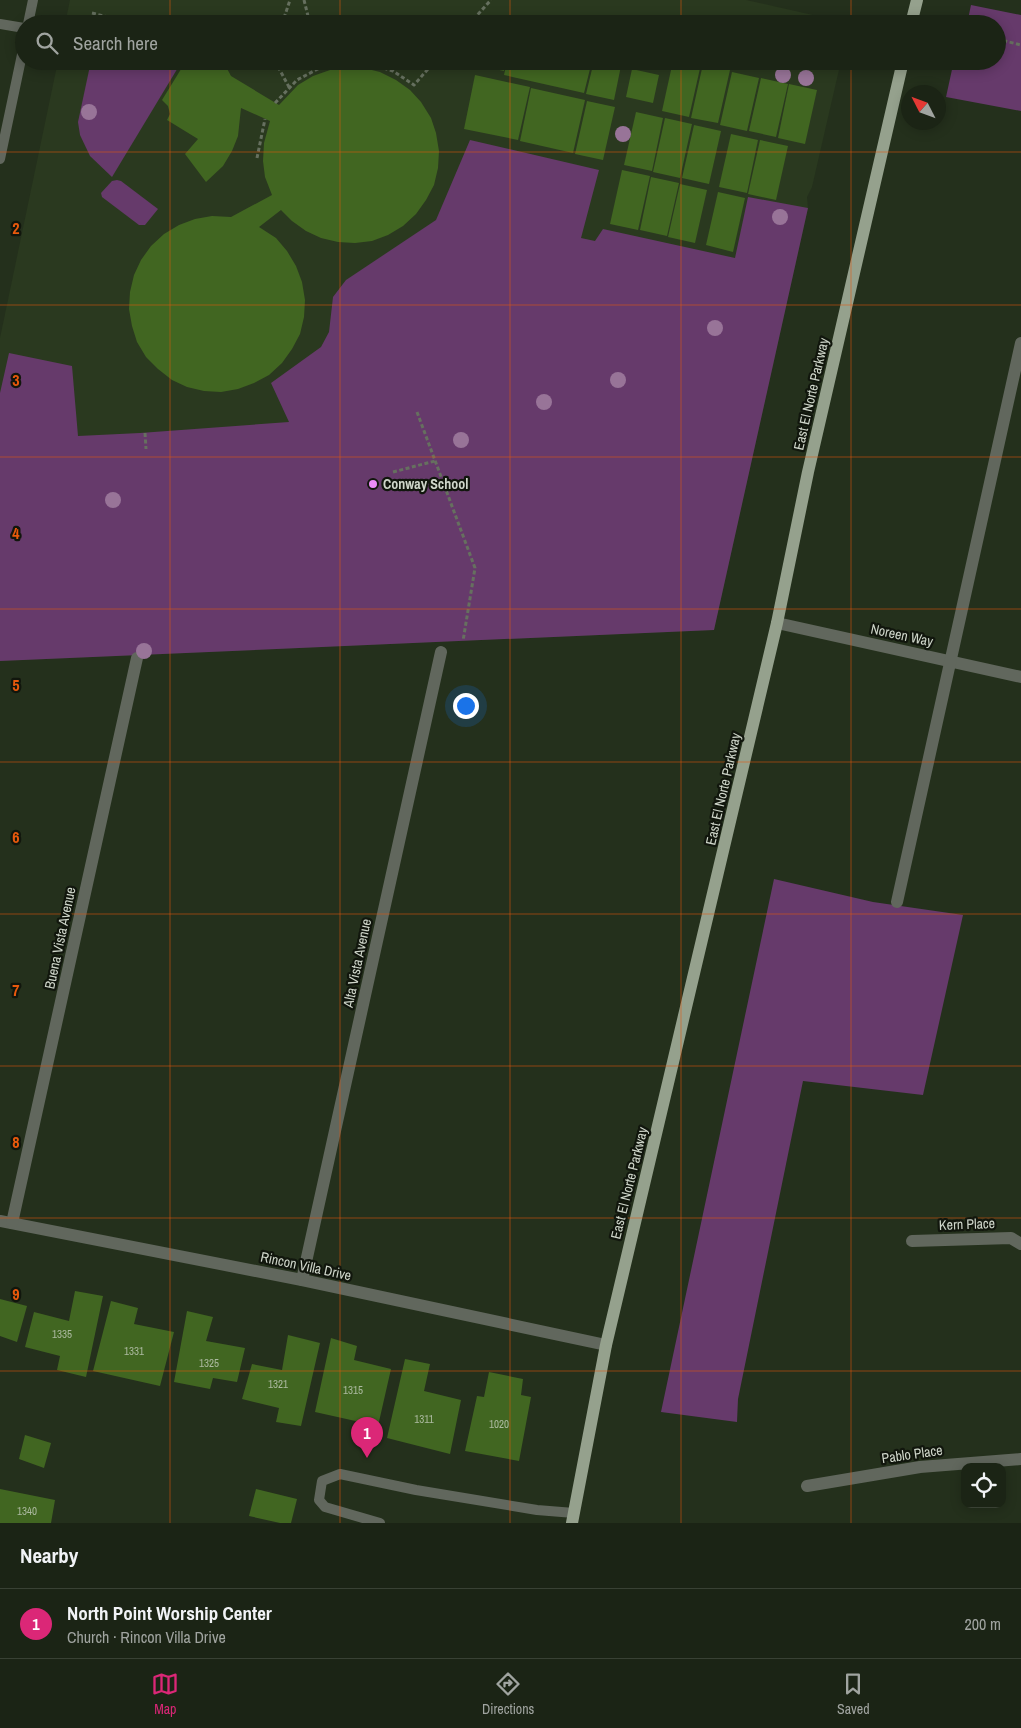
<!DOCTYPE html>
<meta charset="utf-8">
<style>
:root{--surface:#1b2415;--page:#242c1e;--text:#f1f3f6;--muted:#a0a4a0;--line:#394134;--accent:#db2777}
body{margin:0;font-family:"Archivo Narrow",sans-serif;background:var(--page);color:var(--text)}
.controls{position:absolute;right:15px;bottom:15px;display:grid;overflow:hidden;border-radius:10px;box-shadow:0 2px 12px #0003}
.controls button{width:45px;height:45px;display:grid;place-items:center;padding:0;border:0;border-bottom:1px solid var(--line);background:var(--surface);color:var(--text);font:25px sans-serif}
.compass{position:absolute;left:901px;top:85px;width:45px;height:45px;border-radius:50%;background:var(--surface);box-shadow:0 2px 12px #0003;rotate:312deg}
.you{position:absolute;left:465px;top:705px;width:18px;height:18px;margin:-12px;border:4px solid #fff;border-radius:50%;background:#1a73e8;box-shadow:0 0 0 8px #1a73e833}
.badge{display:grid;place-items:center;width:32px;height:32px;border-radius:50%;background:var(--accent);color:#fff;font-size:16px;font-weight:700}
.pin{position:absolute;translate:-50% -41px;filter:drop-shadow(0 1px 2px #0008)}
.pin::after{content:'';position:absolute;top:26px;width:18px;height:15px;background:inherit;clip-path:polygon(0 0,100% 0,50% 100%)}
.list{margin:0;padding:0;list-style:none}
h2{display:flex;justify-content:space-between;align-items:center;height:65px;margin:0;padding:0 20px;font-size:21px}
h2 small{font-size:16px;font-weight:400;color:var(--muted)}
.list li{display:grid;grid-template-columns:32px 1fr auto;gap:15px;align-items:center;box-sizing:border-box;height:70px;padding:0 20px;border-top:1px solid var(--line)}
.list b{display:block;font-size:19px;white-space:nowrap}
.list p{margin:0;font-size:16px;white-space:nowrap;color:var(--muted)}
.list em{font-size:16px;font-style:normal;color:var(--muted)}
.icon{flex:none;width:28px;height:28px;fill:none;stroke:currentColor;stroke-width:2;stroke-linecap:round;stroke-linejoin:round}
.map{position:relative;flex:none;width:1021px;height:1523px;overflow:hidden}
.search{position:absolute;background:var(--surface);box-shadow:0 2px 12px #0003;left:15px;right:15px;top:15px;height:55px;display:flex;align-items:center;gap:12px;box-sizing:border-box;padding:0 18px;border-radius:28px;color:var(--muted);font-size:19px}
.sheet{height:135px;background:var(--surface)}
nav{display:flex;justify-content:space-around;align-items:center;box-sizing:border-box;height:70px;border-top:1px solid var(--line);background:var(--surface);font-size:14px;color:var(--muted)}
nav a{display:grid;justify-items:center;gap:2px}
nav .on{color:var(--accent)}
.map>svg:first-child{display:block}
</style>
<div class="map">
<svg width="1021" height="1523" viewBox="0 0 1021 1523">
<rect width="100%" height="100%" fill="#24301c"/>
<g fill="#2a391f">
<polygon points="70,0 746,0 826,18 836,24 65,24"/>
<polygon points="58,61 841,61 812,187 807,197 808,208 714,630 0,661 0,338"/>
</g>
<g fill="#663a6b">
<polygon points="971,5 1021,15 1021,111 946,97 953,65 957,66 958,61 997,61 997,24 967,24"/>
<polygon points="91,61 182,61 112,177 90,156 80,135 78,122"/>
<polygon points="470,140 599,170 581,238 595,241 603,229 735,258 748,197 808,208 714,630 0,661 0,393 9,353 72,366 78,436 140,433 289,422 271,383 321,347 329,332 333,297 346,280 436,220"/>
<polygon points="117,180 121,181 158,209 145,225 139,225 102,197 101,193 112,181"/>
<polygon points="774,879 873,902 963,915 923,1095 803,1081 738,1399 737,1422 661,1412"/>
</g>
<g fill="#416621">
<polygon points="186,61 223,61 231,76 279,105 298,85 313,76 330,70 346,67 364,68 380,72 396,80 410,90 421,102 431,118 436,133 439,151 438,168 434,185 426,200 416,214 403,226 388,235 372,241 355,243 338,242 321,238 306,231 292,221 281,210 259,227 276,238 287,251 296,266 302,282 305,300 304,317 300,334 292,349 282,363 269,375 254,383 238,389 221,392 204,391 187,387 172,380 158,369 146,357 137,342 132,326 129,309 130,292 134,275 141,260 151,246 164,234 179,225 195,219 212,216 231,217 272,195 265,177 263,161 264,143 270,121 241,108 238,136 232,151 223,166 206,182 185,154 198,139 167,120 170,114 168,106 162,100"/>
<polygon points="491,61 506,61 504,71 490,68"/>
<polygon points="507,61 592,61 584,93 504,75"/>
<polygon points="594,61 622,61 614,100 586,94"/>
<polygon points="673,61 690,61 701,64 689,117 662,111"/>
<polygon points="703,64 730,70 718,123 691,118"/>
<polygon points="632,69 659,75 653,103 626,97"/>
<polygon points="732,72 759,78 747,131 720,125"/>
<polygon points="475,75 530,87 518,140 464,129"/>
<polygon points="761,78 788,84 776,137 749,131"/>
<polygon points="789,84 817,90 805,144 778,138"/>
<polygon points="531,88 585,100 573,153 520,141"/>
<polygon points="587,101 615,107 603,160 575,154"/>
<polygon points="636,112 663,118 652,171 624,165"/>
<polygon points="665,118 692,124 680,178 653,172"/>
<polygon points="694,125 721,131 709,184 682,178"/>
<polygon points="731,134 758,140 747,193 719,187"/>
<polygon points="760,140 788,146 776,200 748,194"/>
<polygon points="622,170 650,176 638,230 610,224"/>
<polygon points="651,177 679,183 667,236 640,230"/>
<polygon points="680,184 707,190 695,243 668,237"/>
<polygon points="718,192 745,198 733,252 706,245"/>
<polygon points="75,1291 103,1296 86,1377 57,1370 60,1356 25,1347 34,1312 69,1321"/>
<polygon points="0,1299 27,1306 17,1342 0,1336"/>
<polygon points="111,1301 138,1308 134,1324 174,1332 160,1386 93,1371"/>
<polygon points="187,1311 213,1317 206,1341 245,1348 237,1382 213,1378 210,1389 174,1382"/>
<polygon points="288,1335 320,1343 301,1426 276,1422 279,1408 242,1399 252,1364 282,1370"/>
<polygon points="331,1338 357,1346 354,1360 391,1369 378,1426 315,1412"/>
<polygon points="405,1359 430,1364 424,1391 461,1400 450,1454 387,1438"/>
<polygon points="489,1372 523,1379 521,1395 531,1397 519,1461 465,1451 477,1396 484,1397"/>
<polygon points="25,1435 51,1443 44,1468 19,1459"/>
<polygon points="0,1489 55,1500 51,1523 0,1523"/>
<polygon points="256,1489 297,1499 291,1523 280,1523 249,1516"/>
</g>
<g fill="none" stroke-linecap="round" stroke-linejoin="round">
<g stroke="#66705f" stroke-width="3" stroke-dasharray="4 2.5" stroke-linecap="butt">
<polyline points="304,0 310,24"/>
<polyline points="92,13 135,24"/>
<polyline points="282,24 290,0"/>
<polyline points="469,24 491,0"/>
<polyline points="997,39 1021,45"/>
<polyline points="275,61 289,87"/>
<polyline points="275,103 297,80 327,64 365,62 393,71 414,85 435,61"/>
<polyline points="257,158 265,119"/>
<polyline points="417,412 475,568 463,641"/>
<polyline points="145,433 146,449"/>
<polyline points="393,472 435,461"/>
</g>
<g stroke="#61675d" stroke-width="10">
<polyline points="0,24 24,28"/>
<polyline points="28,24 33,0"/>
<polyline points="0,159 24,45"/>
<polyline points="380,1523 325,1507 319,1500 322,1481 340,1474 416,1490 537,1510 574,1513"/>
</g>
<g stroke="#61675d" stroke-width="12">
<polyline points="777,623 1021,677"/>
<polyline points="897,902 1021,343"/>
<polyline points="0,1221 302,1280 606,1345"/>
<polyline points="12,1223 137,658"/>
<polyline points="912,1241 1011,1238 1021,1244"/>
<polyline points="302,1280 441,652"/>
<polyline points="807,1486 920,1467 1021,1459"/>
</g>
<g stroke="#95a18d" stroke-width="12">
<polyline points="911,24 917,0"/>
<polyline points="572,1523 606,1345 777,623 808,472 903,61"/>
</g>
</g>
<g fill="#987498">
<circle cx="783" cy="75" r="8"/>
<circle cx="806" cy="78" r="8"/>
<circle cx="89" cy="112" r="8"/>
<circle cx="623" cy="134" r="8"/>
<circle cx="780" cy="217" r="8"/>
<circle cx="715" cy="328" r="8"/>
<circle cx="618" cy="380" r="8"/>
<circle cx="544" cy="402" r="8"/>
<circle cx="461" cy="440" r="8"/>
<circle cx="113" cy="500" r="8"/>
<circle cx="144" cy="651" r="8"/>
</g>
<path fill="none" stroke="#e8590c" stroke-width="1" stroke-opacity="0.55" d="M 170,0 L 170,24M 340,0 L 340,24M 510,0 L 510,24M 681,0 L 681,24M 851,0 L 851,24M 170,61 L 170,1523M 340,61 L 340,1523M 510,61 L 510,1523M 681,61 L 681,1523M 851,61 L 851,1523M 0,152 L 1021,152M 0,305 L 1021,305M 0,457 L 1021,457M 0,609 L 1021,609M 0,762 L 1021,762M 0,914 L 1021,914M 0,1066 L 1021,1066M 0,1218 L 1021,1218M 0,1371 L 1021,1371"/>
<circle fill="#ed8cf9" stroke="#11160d" stroke-width="2" cx="373" cy="484" r="5"/>
<g text-anchor="middle" stroke-width="4.5" stroke-linejoin="round" paint-order="stroke">
<g font-size="11" fill="#acbaa0">
<text x="62" y="1338">1335</text>
<text x="134" y="1355">1331</text>
<text x="209" y="1367">1325</text>
<text x="278" y="1388">1321</text>
<text x="353" y="1394">1315</text>
<text x="424" y="1423">1311</text>
<text x="499" y="1428">1020</text>
<text x="27" y="1515">1340</text>
</g>
<g font-size="14" fill="#cfd6ca" stroke="#11160d">
<text transform="translate(811 394) rotate(-77)" y="5">East El Norte Parkway</text>
<text transform="translate(902 635) rotate(12)" y="5">Noreen Way</text>
<text transform="translate(723 789) rotate(-77)" y="5">East El Norte Parkway</text>
<text transform="translate(60 938) rotate(-78)" y="5">Buena Vista Avenue</text>
<text transform="translate(357 963) rotate(-78)" y="5">Alta Vista Avenue</text>
<text transform="translate(629 1183) rotate(-76)" y="5">East El Norte Parkway</text>
<text transform="translate(967 1224) rotate(-2)" y="5">Kern Place</text>
<text transform="translate(306 1266) rotate(12)" y="5">Rincon Villa Drive</text>
<text transform="translate(912 1454) rotate(-8)" y="5">Pablo Place</text>
</g>
<g font-size="14" font-weight="bold" fill="#cfd6ca" stroke="#11160d" text-anchor="start">
<text x="383" y="489">Conway School</text>
</g>
</g>
<g font-size="16" text-anchor="middle" font-weight="bold" fill="#e8590c" stroke="#11160d" stroke-width="4.5" stroke-linejoin="round" paint-order="stroke">
<text x="16" y="234">2</text>
<text x="16" y="386">3</text>
<text x="16" y="539">4</text>
<text x="16" y="691">5</text>
<text x="16" y="843">6</text>
<text x="16" y="996">7</text>
<text x="16" y="1148">8</text>
<text x="16" y="1300">9</text>
</g>
</svg>
<div class="controls">
<button><svg class="icon" aria-label="locate" viewBox="0 0 24 24"><circle cx="12" cy="12" r="6"/><path d="M12 2v4M12 18v4M2 12h4M18 12h4"/></svg></button>
</div>
<svg class="compass" viewBox="-18 -18 36 36"><path d="M0-13l5 13h-10z" fill="#e53935"/><path d="M0 13l5-13h-10z" fill="#a0a4a0"/></svg>
<div class="you"></div>
<div class="pin badge" style="left:367px;top:1458px">1</div>
<div class="search"><svg class="icon" aria-label="search" viewBox="0 0 24 24"><circle cx="10" cy="10" r="6"/><path d="M15 15l6 6"/></svg>Search here</div>
</div>
<section class="sheet">
<h2>Nearby<small></small></h2>
<ul class="list">
<li><span class="badge">1</span><div><b>North Point Worship Center</b><p>Church · Rincon Villa Drive</p></div><em>200 m</em></li>
</ul>
</section>
<nav>
<a class="on"><svg class="icon" aria-label="map" viewBox="0 0 24 24"><path d="M3 6l6-2 6 2 6-2v14l-6 2-6-2-6 2zM9 4v14M15 6v14"/></svg>Map</a>
<a><svg class="icon" aria-label="directions" viewBox="0 0 24 24"><path d="M12 3l9 9-9 9-9-9zM9 14v-3h6M13 9l2 2-2 2"/></svg>Directions</a>
<a><svg class="icon" aria-label="saved" viewBox="0 0 24 24"><path d="M7 4h10v16l-5-4-5 4z"/></svg>Saved</a>
</nav>
